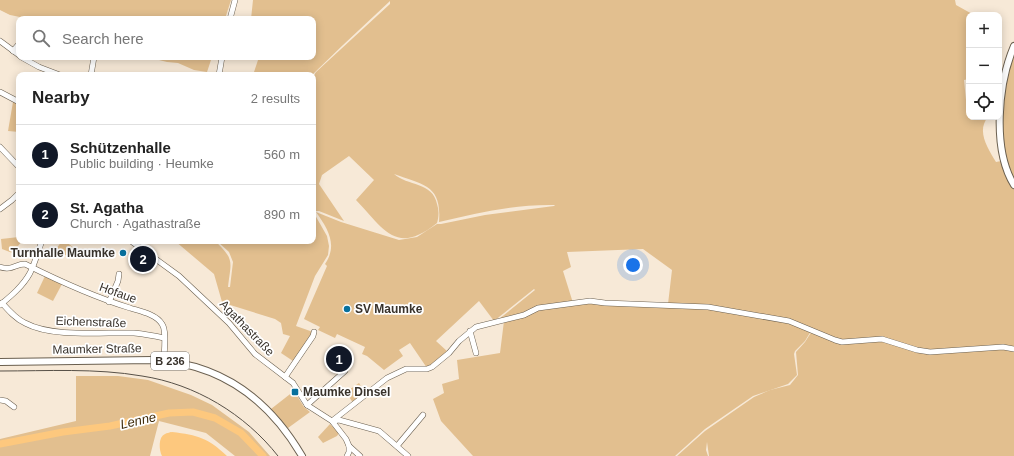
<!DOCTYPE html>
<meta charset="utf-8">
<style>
:root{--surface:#fff;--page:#f6f6f6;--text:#222;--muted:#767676;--line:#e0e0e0;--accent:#111827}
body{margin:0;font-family:Arial,sans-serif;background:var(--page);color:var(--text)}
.controls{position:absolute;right:12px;top:12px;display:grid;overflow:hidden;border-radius:8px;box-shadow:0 2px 10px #0003}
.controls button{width:36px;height:36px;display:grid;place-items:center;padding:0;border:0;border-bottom:1px solid var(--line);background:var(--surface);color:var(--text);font:20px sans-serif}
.you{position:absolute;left:633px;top:265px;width:14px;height:14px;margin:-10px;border:3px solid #fff;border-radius:50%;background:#1a73e8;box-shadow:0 0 0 6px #1a73e833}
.badge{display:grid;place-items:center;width:26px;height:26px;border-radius:50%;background:var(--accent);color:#fff;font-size:13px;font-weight:700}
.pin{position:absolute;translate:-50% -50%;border:2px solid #fff;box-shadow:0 1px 4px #0006}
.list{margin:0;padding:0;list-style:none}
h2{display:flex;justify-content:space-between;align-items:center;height:52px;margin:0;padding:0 16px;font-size:17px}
h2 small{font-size:13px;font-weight:400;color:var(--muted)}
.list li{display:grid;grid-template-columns:26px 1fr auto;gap:12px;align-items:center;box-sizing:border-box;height:60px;padding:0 16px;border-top:1px solid var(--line)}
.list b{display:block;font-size:15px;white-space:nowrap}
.list p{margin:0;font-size:13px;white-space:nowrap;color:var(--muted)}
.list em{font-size:13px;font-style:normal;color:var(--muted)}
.icon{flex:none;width:22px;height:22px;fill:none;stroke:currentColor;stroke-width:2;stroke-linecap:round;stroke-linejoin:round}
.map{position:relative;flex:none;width:1014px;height:456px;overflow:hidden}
.search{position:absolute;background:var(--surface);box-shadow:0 2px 10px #0003;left:16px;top:16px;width:300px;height:44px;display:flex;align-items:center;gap:10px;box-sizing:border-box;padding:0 14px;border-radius:8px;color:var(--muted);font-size:15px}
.panel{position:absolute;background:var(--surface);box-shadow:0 2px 10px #0003;left:16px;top:72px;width:300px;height:172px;border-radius:8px}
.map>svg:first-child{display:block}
</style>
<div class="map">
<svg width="1014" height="456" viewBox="0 0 1014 456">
<rect width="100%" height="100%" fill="#f7e9d7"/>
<g fill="#e2bf8f">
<polygon points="0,0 231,0 225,19 30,19 10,15 0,10"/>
<path d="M 253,0 L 955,0 L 956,5 L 974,15 L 969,15 L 969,79 L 964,80 L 966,100 L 969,101 L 969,117 L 988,117 C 976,131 988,149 996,162 L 1001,161 L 1009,182 L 1014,189 L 1014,347 L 929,351 L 881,338 L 841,341 L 784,318 L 668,304 L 672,270 L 643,249 L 567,252 L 571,267 L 563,271 L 573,303 L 499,319 L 535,290 L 534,289 L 494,321 L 479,301 L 436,341 L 448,352 L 427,368 L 410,343 L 399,350 L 403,356 L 384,370 L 367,356 L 362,354 L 365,347 L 337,334 L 335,338 L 318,330 L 320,327 L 304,319 L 327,266 L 325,264 C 338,245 328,229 316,212 L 341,222 L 399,240 L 417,237 L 437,224 L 441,224 L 485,215 L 554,206 L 555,205 C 516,204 477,213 439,222 C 442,185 424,185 394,174 C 407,186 433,182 437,204 C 439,210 439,216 437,223 C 396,256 384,229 356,200 L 374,180 L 349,156 L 322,175 L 319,184 L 344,221 L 319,211 L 313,211 L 313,77 L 316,72 L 390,4 L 390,1 L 343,45 L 312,75 L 253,75 L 258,60 L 245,57 L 313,57 L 313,19 L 251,19 Z"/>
<path d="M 1014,54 L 1014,180 C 996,144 1000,92 1014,54 Z"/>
<polygon points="147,57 212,57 207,72 194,70 178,63 167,62"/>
<polygon points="13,102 19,104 19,132 8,131"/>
<path d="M 313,215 L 315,215 L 327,236 L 329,246 L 328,255 L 315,276 L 296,326 L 313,332 L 312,334 L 293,361 L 281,353 L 290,336 L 283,334 L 281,323 L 275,319 L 227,304 L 222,302 L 214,274 L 175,241 L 215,241 C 235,260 231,261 228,287 L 230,287 L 233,262 L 229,252 L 217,241 L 239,241 L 244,244 L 246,241 L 313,241 Z"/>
<polygon points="19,237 19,241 22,241 18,246 20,249 15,254 2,249 1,239"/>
<polygon points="62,241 65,241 74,248 67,256 56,249"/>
<polygon points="45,276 62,284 53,301 37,293"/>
<polygon points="592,302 701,307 784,320 811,331 805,341 795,351 794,354 797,375 788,384 753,396 705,429 675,456 473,456 441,421 433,399 444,393 442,384 459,379 457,360 500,353 504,321 537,309"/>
<polygon points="812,331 841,342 881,340 917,351 1004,349 1014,350 1014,456 709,456 707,442 706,450 708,456 677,456 705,431 754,397 770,390 790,385 798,375 796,352 805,342"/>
<polygon points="76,376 118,376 148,380 191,395 212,405 249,432 270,456 235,456 206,433 159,421 150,456 0,456 0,439 76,421"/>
<polygon points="359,383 365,392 353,403 346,392"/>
<polygon points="294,391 304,407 310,412 288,428 271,409"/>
<polygon points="330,424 339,433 337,436 323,443 318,437"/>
</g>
<path fill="#fdc87e" d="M 172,432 C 198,435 208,438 227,456 L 162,456 C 159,450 158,437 165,434 C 166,433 172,432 172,432 Z"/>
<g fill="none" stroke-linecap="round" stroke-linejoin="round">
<polyline stroke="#fdc87e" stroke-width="7" points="0,444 63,432 110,426 169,413 193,412 215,418 241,433 263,456"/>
<g stroke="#6a5f4f" stroke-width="6">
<g id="minor">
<polyline points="230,19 235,0"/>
<polyline points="0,41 19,55"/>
<polyline points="13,51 19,44"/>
<polyline points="21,57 39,67 60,75"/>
<polyline points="91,75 94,57"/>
<polyline points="219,75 222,57"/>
<polyline points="0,92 19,102"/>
<polyline points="0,147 19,167"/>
<polyline points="0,209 12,200 19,193"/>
<polyline points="131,241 179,276 229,323 255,354 293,383 307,405 332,421 346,439 349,446 349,452 347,456"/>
<path d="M 0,267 C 12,271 15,264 25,264 C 59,281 94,297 130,308 C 139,311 156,314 162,324 C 167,331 164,351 164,360"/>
<polyline points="109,302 118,281 119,274"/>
<path d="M 2,303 C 9,311 16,319 25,323 C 53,338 103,332 134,333 C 144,334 155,336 164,338"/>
<path d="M 0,305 C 11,296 23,286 30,273 C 35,263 38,251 42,241"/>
<polyline points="470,331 476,353"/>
<polyline points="285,377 313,336 314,332"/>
<polyline points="0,400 6,401 14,407"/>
<polyline points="307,405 345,371"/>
<polyline points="332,421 387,378 406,369 427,369 432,367 449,353 459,341 476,327 524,315 538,308 590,301 605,303 708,307 789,321 835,340 842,342 882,339 917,350 930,352 1003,347 1014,349"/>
<polyline points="333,421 339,420 379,431 408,456"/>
<polyline points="349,446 360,456"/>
<polyline points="397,446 423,415"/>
</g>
</g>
<g stroke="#6a5f4f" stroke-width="8">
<g id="major">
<path d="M 1014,46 C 998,84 992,149 1014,185"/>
<path d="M 0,362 L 152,360 C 220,363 268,398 302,456"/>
</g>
</g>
<use href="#minor" stroke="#fff" stroke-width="5"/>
<use href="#major" stroke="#fff" stroke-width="6"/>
<path stroke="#585148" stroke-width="1" d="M 0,371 C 47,371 96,368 142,376 C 195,384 245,414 278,456"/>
</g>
<g fill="#07709d" stroke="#fff" stroke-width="1.5">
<circle cx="123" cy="253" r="4"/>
<circle cx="347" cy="309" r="4"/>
<rect x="291" y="388" width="8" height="8" rx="2"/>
</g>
<g text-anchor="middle" stroke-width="3.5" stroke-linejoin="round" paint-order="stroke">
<rect fill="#fff" stroke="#74706b" stroke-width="1" x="151" y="352" width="38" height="18" rx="3"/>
<g font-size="11" font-weight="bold" fill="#38322b">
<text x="170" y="365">B 236</text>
</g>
<g font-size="12" font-weight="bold" fill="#38322b" stroke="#fff" text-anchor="start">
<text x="115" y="257" text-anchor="end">Turnhalle Maumke</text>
<text x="355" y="313">SV Maumke</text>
<text x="303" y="396">Maumke Dinsel</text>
</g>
<g font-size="12" fill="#38322b" stroke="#fff">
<text transform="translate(118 293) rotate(20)" y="4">Hofaue</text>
<text transform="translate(91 322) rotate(2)" y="4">Eichenstraße</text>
<text transform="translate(247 328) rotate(46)" y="4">Agathastraße</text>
<text transform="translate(97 349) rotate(-1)" y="4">Maumker Straße</text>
</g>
<g font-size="13" font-style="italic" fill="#412c0b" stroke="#fff">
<text transform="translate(138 420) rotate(-13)" y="5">Lenne</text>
</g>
</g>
</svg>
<div class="controls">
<button>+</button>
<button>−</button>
<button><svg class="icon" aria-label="locate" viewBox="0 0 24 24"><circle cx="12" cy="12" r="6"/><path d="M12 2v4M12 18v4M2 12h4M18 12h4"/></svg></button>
</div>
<div class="you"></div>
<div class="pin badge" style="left:339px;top:359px">1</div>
<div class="pin badge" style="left:143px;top:259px">2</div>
<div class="search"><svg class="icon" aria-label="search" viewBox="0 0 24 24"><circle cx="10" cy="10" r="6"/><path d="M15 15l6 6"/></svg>Search here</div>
<section class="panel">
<h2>Nearby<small>2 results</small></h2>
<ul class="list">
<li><span class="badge">1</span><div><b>Schützenhalle</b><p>Public building · Heumke</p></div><em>560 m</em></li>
<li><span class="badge">2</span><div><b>St. Agatha</b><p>Church · Agathastraße</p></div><em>890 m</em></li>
</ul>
</section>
</div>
